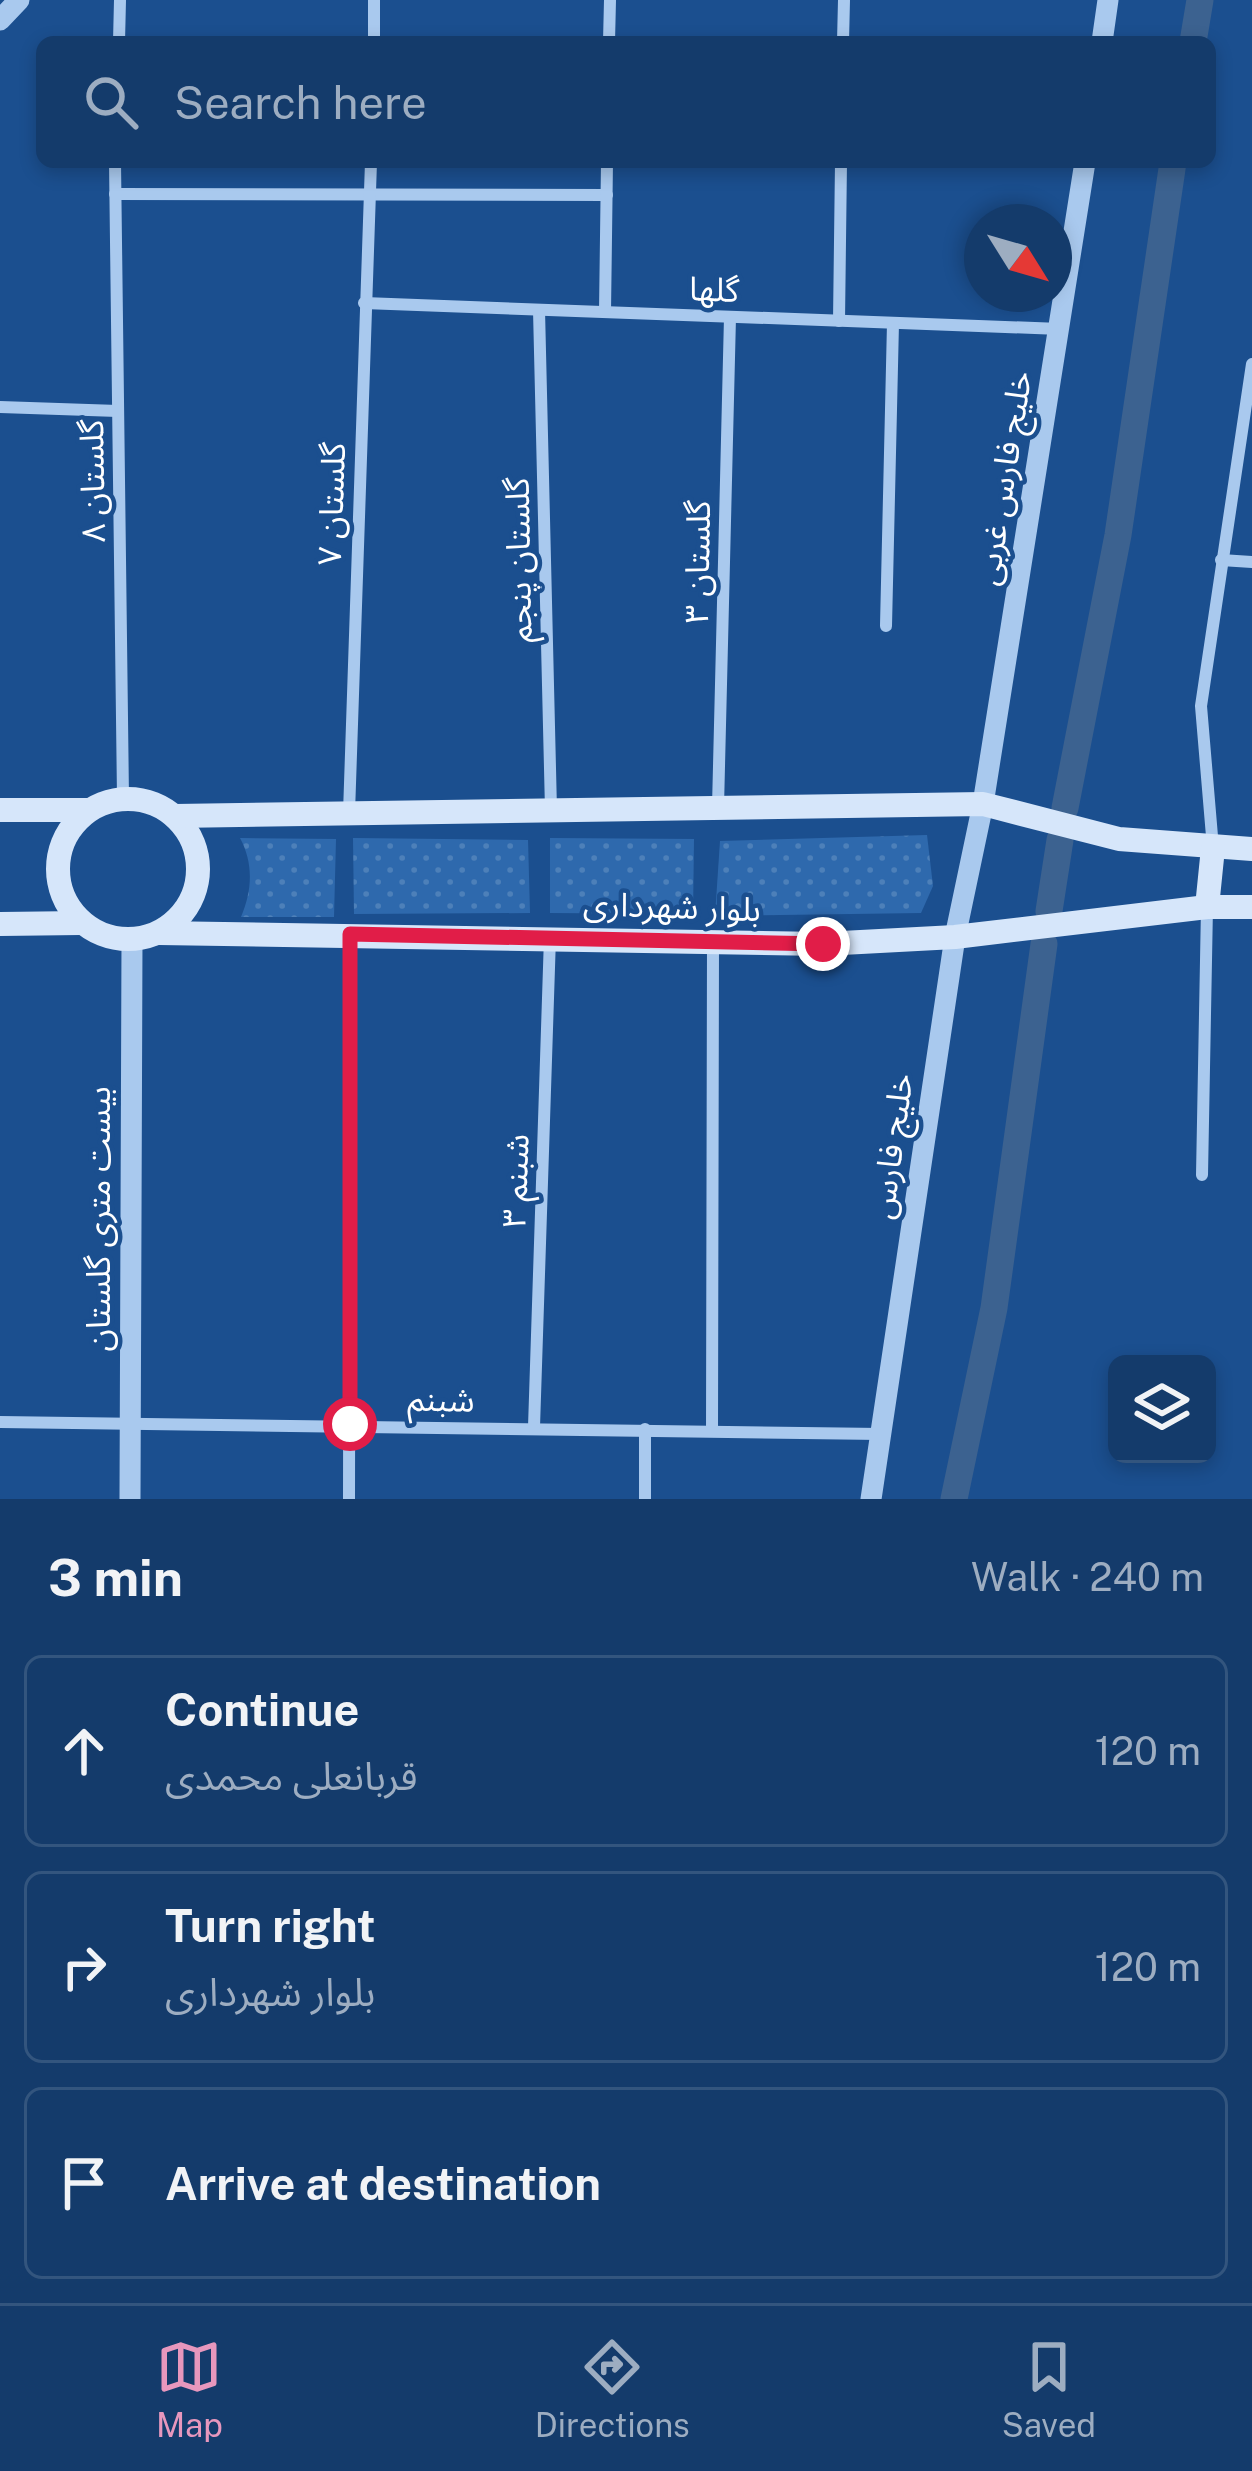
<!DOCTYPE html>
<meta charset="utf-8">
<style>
:root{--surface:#143b6b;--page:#1d4271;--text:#f1f3f6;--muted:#9dadc1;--line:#33557e;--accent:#e797bd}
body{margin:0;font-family:"Public Sans","Noto Sans Arabic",sans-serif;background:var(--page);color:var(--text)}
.controls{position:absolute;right:36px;bottom:36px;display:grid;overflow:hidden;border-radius:18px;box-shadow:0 6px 18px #0003}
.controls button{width:108px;height:108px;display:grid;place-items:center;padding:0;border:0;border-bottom:3px solid var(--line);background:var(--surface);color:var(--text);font:60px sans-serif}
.compass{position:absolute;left:964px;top:204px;width:108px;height:108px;border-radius:50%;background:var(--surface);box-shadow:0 6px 18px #0003;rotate:127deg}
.stop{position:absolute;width:36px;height:36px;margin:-27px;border:9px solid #e11d48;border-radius:50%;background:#fff}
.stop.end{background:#e11d48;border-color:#fff;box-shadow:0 3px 12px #0008}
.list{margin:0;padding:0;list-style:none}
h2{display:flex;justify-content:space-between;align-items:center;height:156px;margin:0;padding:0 48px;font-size:51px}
h2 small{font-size:39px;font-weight:400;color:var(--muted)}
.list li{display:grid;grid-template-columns:78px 1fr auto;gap:36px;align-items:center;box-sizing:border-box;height:192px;margin:0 24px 24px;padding:0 24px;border:3px solid var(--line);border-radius:18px}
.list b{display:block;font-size:45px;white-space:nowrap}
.list p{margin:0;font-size:39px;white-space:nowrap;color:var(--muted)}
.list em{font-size:39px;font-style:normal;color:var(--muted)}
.icon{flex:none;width:66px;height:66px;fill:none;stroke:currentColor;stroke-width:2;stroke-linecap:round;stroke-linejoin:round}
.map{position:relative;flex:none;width:1252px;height:1499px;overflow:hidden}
.search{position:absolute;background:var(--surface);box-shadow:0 6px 18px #0003;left:36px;right:36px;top:36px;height:132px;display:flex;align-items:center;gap:30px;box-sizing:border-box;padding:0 42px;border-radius:18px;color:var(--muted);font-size:45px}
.sheet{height:804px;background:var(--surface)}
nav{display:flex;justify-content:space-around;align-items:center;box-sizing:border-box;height:168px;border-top:3px solid var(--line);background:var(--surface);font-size:33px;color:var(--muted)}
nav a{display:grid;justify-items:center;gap:6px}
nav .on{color:var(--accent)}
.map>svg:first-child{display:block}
</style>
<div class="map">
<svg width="1252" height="1499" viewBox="0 0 1252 1499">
<defs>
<pattern id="green-dots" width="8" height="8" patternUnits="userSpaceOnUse" patternTransform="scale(3)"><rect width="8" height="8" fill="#2e69ad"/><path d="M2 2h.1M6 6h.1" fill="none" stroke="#4d80b9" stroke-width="1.8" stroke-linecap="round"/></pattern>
</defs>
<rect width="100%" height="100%" fill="#1b4f8f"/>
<g fill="url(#green-dots)">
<polygon points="927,835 933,886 921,913 715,916 720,841"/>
<path d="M 240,838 L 336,839 L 334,917 L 241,917 C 252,891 254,864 240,838 Z"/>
<polygon points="353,838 528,840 530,913 354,914"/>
<polygon points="550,838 694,839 693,914 550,913"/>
</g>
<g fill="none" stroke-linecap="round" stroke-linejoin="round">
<g stroke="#3c6290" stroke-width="27">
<polyline points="1193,42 1200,0"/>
<polyline points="1065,808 1118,535 1173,162"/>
<polyline points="1049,911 1060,840"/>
<polyline points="954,1499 994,1308 1044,944"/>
</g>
<g stroke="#a9c9ee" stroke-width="12">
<polyline points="119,42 120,0"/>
<polyline points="374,42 374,0"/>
<polyline points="609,42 610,0"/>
<polyline points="843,42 844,0"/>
<polyline points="115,162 123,798"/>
<polyline points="115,194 607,195"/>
<polyline points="364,303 1060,329"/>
<polyline points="539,310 551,810"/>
<polyline points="605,312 607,162"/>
<polyline points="839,321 841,162"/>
<polyline points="0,407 118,411"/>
<polyline points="1221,560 1252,562"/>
<polyline points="886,626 893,323"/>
<polyline points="718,807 730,317"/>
<polyline points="349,813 371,162"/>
<polyline points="1213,848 1201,706 1252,364"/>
<polyline points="1202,1175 1207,907"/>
<polyline points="0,1422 881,1434"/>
<polyline points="534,1427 550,937"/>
<polyline points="712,1431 713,942"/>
<polyline points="349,1499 350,935"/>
<polyline points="645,1499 645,1429"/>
</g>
<g stroke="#a9c9ee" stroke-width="21">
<polyline points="0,20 19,0"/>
<polyline points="1102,42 1108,0"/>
<polyline points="130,1499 132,940"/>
<polyline points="871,1499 955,937 983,804 1085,162"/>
</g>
<g stroke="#d6e6fa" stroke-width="24">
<circle cx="128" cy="869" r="70"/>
<polyline points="0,810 88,810"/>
<polyline points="175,816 983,804 1119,839 1252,849"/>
<polyline points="1207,907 1213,848"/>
<polyline points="0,924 81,923"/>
<polyline points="159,933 823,944 955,937 1207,907 1252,907"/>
</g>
</g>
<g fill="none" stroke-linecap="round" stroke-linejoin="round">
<polyline stroke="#e11d48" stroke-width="15" points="350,1424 350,934 823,944"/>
</g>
<g text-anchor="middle" stroke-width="9" stroke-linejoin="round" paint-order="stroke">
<g font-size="33" fill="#fff" stroke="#1b4f8f">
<text transform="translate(714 289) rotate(2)" y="12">گلها</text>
<text transform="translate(1003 478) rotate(-81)" y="12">خلیج فارس غربی</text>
<text transform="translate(92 481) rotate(-91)" y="12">گلستان ۸</text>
<text transform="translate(331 504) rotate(-88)" y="12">گلستان ۷</text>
<text transform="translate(518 560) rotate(-91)" y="12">گلستان پنجم</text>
<text transform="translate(697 562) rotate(-89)" y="12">گلستان ۳</text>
<text transform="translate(672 906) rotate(2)" y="12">بلوار شهرداری</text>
<text transform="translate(891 1146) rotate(-82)" y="12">خلیج فارس</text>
<text transform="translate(515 1181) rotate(-88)" y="12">شبنم ۳</text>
<text transform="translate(98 1219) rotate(-90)" y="12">بیست متری گلستان</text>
<text transform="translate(441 1399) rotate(1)" y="12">شبنم</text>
</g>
</g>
</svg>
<div class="controls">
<button><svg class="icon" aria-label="layers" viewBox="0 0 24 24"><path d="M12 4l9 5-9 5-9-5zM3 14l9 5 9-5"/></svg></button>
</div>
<svg class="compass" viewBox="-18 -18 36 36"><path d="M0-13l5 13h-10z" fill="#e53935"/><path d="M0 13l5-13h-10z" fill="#9dadc1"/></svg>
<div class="stop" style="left:350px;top:1424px"></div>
<div class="stop end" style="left:823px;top:944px"></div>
<div class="search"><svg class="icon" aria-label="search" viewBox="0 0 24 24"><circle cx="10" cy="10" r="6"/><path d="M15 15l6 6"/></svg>Search here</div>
</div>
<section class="sheet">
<h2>3 min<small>Walk · 240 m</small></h2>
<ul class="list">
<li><svg class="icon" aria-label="ahead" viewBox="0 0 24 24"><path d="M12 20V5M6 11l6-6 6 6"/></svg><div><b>Continue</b><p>قربانعلی محمدی</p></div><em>120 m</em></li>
<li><svg class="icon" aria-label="right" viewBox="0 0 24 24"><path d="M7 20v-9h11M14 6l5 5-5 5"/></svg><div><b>Turn right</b><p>بلوار شهرداری</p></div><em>120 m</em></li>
<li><svg class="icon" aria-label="arrive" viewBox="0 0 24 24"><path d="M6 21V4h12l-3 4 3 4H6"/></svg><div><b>Arrive at destination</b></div></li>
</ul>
</section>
<nav>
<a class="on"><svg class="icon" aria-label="map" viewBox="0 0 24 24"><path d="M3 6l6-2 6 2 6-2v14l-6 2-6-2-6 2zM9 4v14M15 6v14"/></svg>Map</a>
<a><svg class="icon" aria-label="directions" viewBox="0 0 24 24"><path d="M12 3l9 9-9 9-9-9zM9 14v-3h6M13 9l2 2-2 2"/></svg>Directions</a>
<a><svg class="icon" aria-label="saved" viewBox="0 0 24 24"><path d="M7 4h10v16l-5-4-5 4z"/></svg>Saved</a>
</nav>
